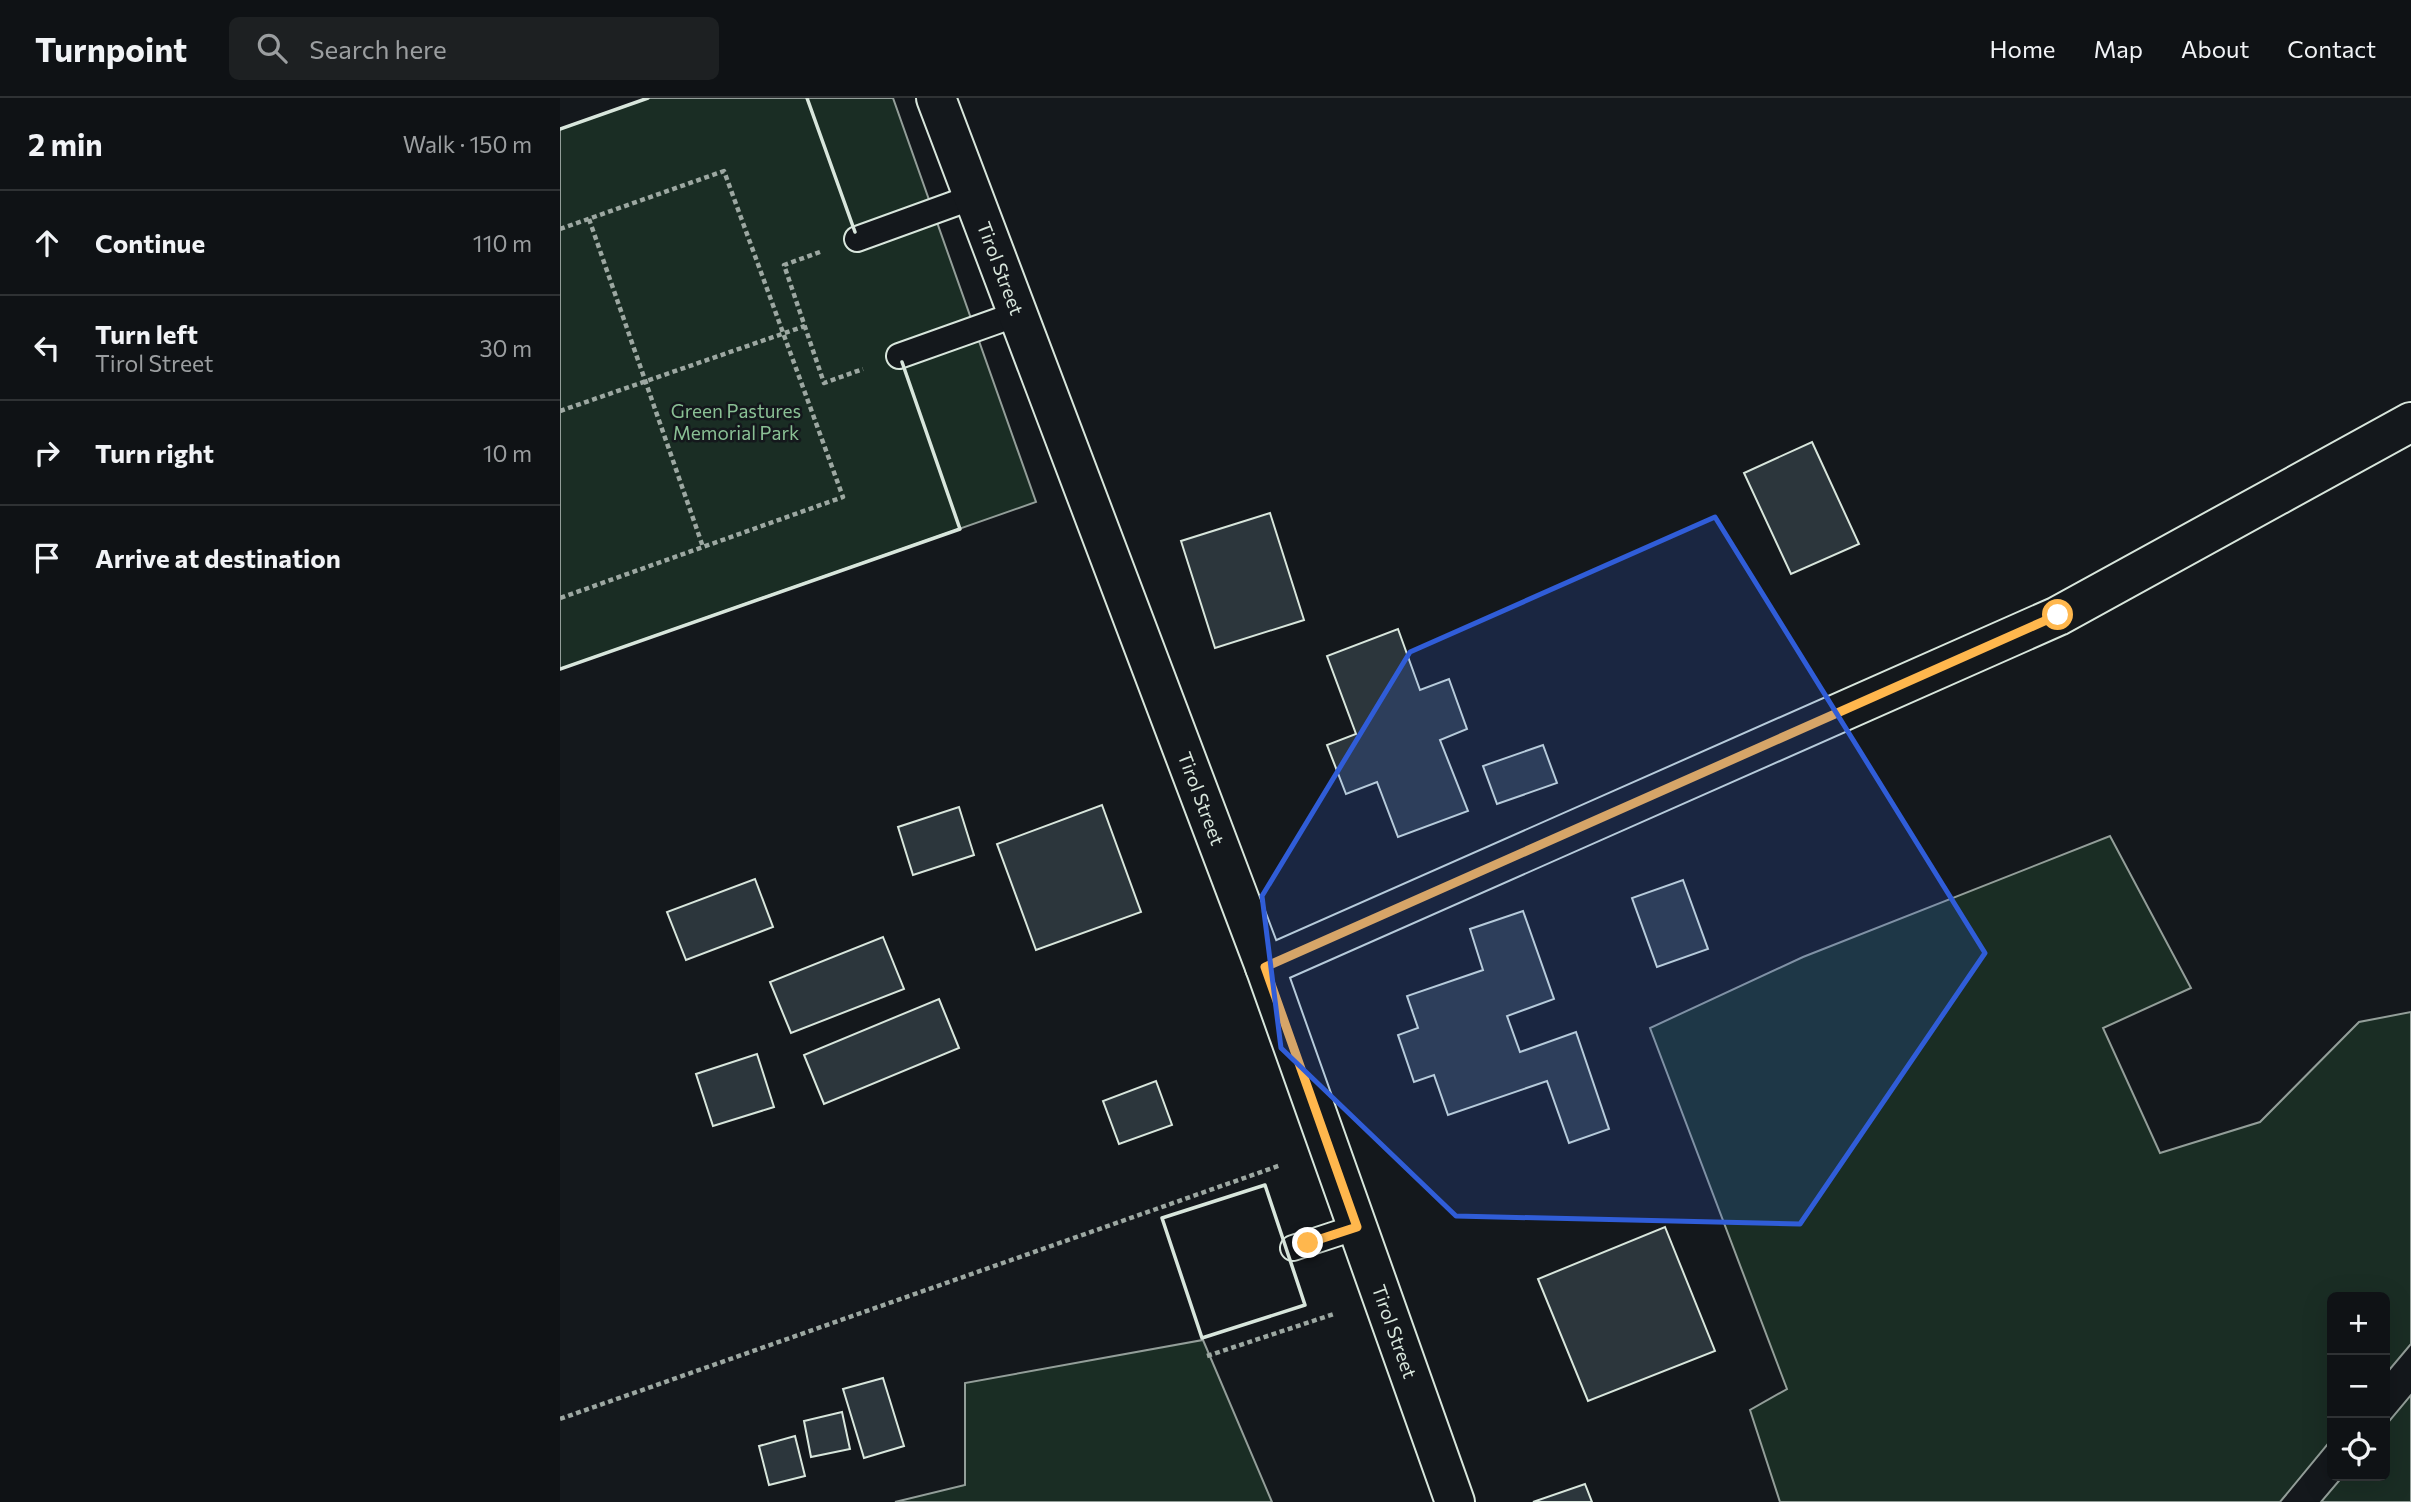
<!DOCTYPE html>
<meta charset="utf-8">
<style>
:root{--surface:#0f1215;--page:#1d2022;--text:#f1f3f6;--muted:#9b9ea0;--line:#2f3234}
body{margin:0;font-family:Commissioner,sans-serif;background:var(--page);color:var(--text)}
.controls{position:absolute;right:21px;bottom:21px;display:grid;overflow:hidden;border-radius:10px;box-shadow:0 7px 28px #0002}
.controls button{width:63px;height:63px;display:grid;place-items:center;padding:0;border:0;border-bottom:2px solid var(--line);background:var(--surface);color:var(--text);font:35px sans-serif}
.stop{position:absolute;width:21px;height:21px;margin:-16px;border:5px solid #ffb74d;border-radius:50%;background:#fff}
.stop.end{background:#ffb74d;border-color:#fff;box-shadow:0 2px 7px #0008}
.list{margin:0;padding:0;list-style:none}
h2{display:flex;justify-content:space-between;align-items:center;height:91px;margin:0;padding:0 28px;font-size:30px}
h2 small{font-size:23px;font-weight:400;color:var(--muted)}
.list li{display:grid;grid-template-columns:46px 1fr auto;gap:21px;align-items:center;box-sizing:border-box;height:105px;padding:0 28px;border-top:2px solid var(--line)}
.list b{display:block;font-size:26px;white-space:nowrap}
.list p{margin:0;font-size:23px;white-space:nowrap;color:var(--muted)}
.list em{font-size:23px;font-style:normal;color:var(--muted)}
.icon{flex:none;width:38px;height:38px;fill:none;stroke:currentColor;stroke-width:2;stroke-linecap:round;stroke-linejoin:round}
.map{position:relative;flex:none;width:1851px;height:1404px;overflow:hidden}
header{display:flex;align-items:center;gap:42px;box-sizing:border-box;height:98px;padding:0 35px;background:var(--surface);border-bottom:2px solid var(--line)}
header strong{font-size:33px}
nav{display:flex;gap:38px;margin-inline-start:auto;font-size:24px}
.search{width:490px;height:63px;background:var(--page);display:flex;align-items:center;gap:18px;box-sizing:border-box;padding:0 24px;border-radius:10px;color:var(--muted);font-size:26px}
main{display:flex}
aside{flex:1;background:var(--surface)}
.map>svg:first-child{display:block}
</style>
<header>
<strong>Turnpoint</strong>
<div class="search"><svg class="icon" aria-label="search" viewBox="0 0 24 24"><circle cx="10" cy="10" r="6"/><path d="M15 15l6 6"/></svg>Search here</div>
<nav><a>Home</a><a>Map</a><a>About</a><a>Contact</a></nav>
</header>
<main>
<aside>
<h2>2 min<small>Walk · 150 m</small></h2>
<ul class="list">
<li><svg class="icon" aria-label="ahead" viewBox="0 0 24 24"><path d="M12 20V5M6 11l6-6 6 6"/></svg><div><b>Continue</b></div><em>110 m</em></li>
<li><svg class="icon" aria-label="left" viewBox="0 0 24 24"><path d="M17 20v-9H6M10 6l-5 5 5 5"/></svg><div><b>Turn left</b><p>Tirol Street</p></div><em>30 m</em></li>
<li><svg class="icon" aria-label="right" viewBox="0 0 24 24"><path d="M7 20v-9h11M14 6l5 5-5 5"/></svg><div><b>Turn right</b></div><em>10 m</em></li>
<li><svg class="icon" aria-label="arrive" viewBox="0 0 24 24"><path d="M6 21V4h12l-3 4 3 4H6"/></svg><div><b>Arrive at destination</b></div></li>
</ul>
</aside>
<div class="map">
<svg width="1851" height="1404" viewBox="0 0 1851 1404">
<rect width="100%" height="100%" fill="#14181c"/>
<g fill="#1a2d24" stroke="#939e99" stroke-width="2">
<polygon points="88,0 333,0 476,404 0,571 0,31"/>
<polygon points="1550,738 1631,890 1543,930 1600,1055 1700,1024 1799,924 1851,914 1851,1246 1825,1277 1825,1199 1772,1199 1772,1341 1720,1404 1220,1404 1190,1312 1227,1291 1090,930 1243,859"/>
<polygon points="643,1242 712,1404 335,1404 405,1387 405,1285"/>
<polygon points="1851,1297 1851,1404 1761,1404 1783,1378 1825,1378 1825,1328"/>
</g>
<g fill="#2c363c" stroke="#d8e6dc" stroke-width="2">
<polygon points="1252,344 1299,446 1231,476 1184,375"/>
<polygon points="710,415 744,522 655,550 621,443"/>
<polygon points="838,531 860,592 889,581 907,631 880,642 908,713 838,739 817,684 786,696 767,647 796,636 767,558"/>
<polygon points="983,647 997,685 937,706 923,668"/>
<polygon points="542,707 581,814 476,852 437,746"/>
<polygon points="399,709 414,757 353,777 338,729"/>
<polygon points="195,781 213,829 126,862 107,814"/>
<polygon points="1123,782 1148,851 1097,869 1072,800"/>
<polygon points="963,813 994,901 947,918 960,954 1016,934 1049,1031 1009,1045 987,983 888,1017 874,977 854,984 838,937 858,930 847,898 923,872 910,831"/>
<polygon points="323,839 344,891 231,935 210,884"/>
<polygon points="379,901 399,950 264,1006 244,957"/>
<polygon points="197,956 214,1009 153,1028 136,976"/>
<polygon points="596,983 612,1027 559,1046 543,1003"/>
<polygon points="1105,1129 1155,1253 1028,1303 978,1181"/>
<polygon points="323,1280 344,1348 304,1360 283,1291"/>
<polygon points="282,1314 290,1351 251,1359 244,1323"/>
<polygon points="235,1338 245,1378 209,1387 199,1348"/>
<polygon points="1025,1386 1032,1404 973,1404"/>
</g>
<g fill="none" stroke-linecap="round" stroke-linejoin="round">
<g stroke="#d8e6dc" stroke-width="28">
<g id="lane">
<polyline points="297,141 413,99"/>
<polyline points="339,258 457,216"/>
<polyline points="733,1150 797,1129"/>
</g>
</g>
<g stroke="#d8e6dc" stroke-width="42">
<polyline id="street" points="705,869 1498,518 1851,324"/>
</g>
<g stroke="#d8e6dc" stroke-width="42">
<g id="secondary">
<path id="s1" d="M 376,0 L 705,869 L 895,1404"/>
</g>
</g>
<g stroke="#9da8a2" stroke-width="4.5" stroke-dasharray="5 3.5" stroke-linecap="butt">
<polyline points="29,121 143,449"/>
<polyline points="0,131 164,73 283,399 0,500"/>
<polyline points="260,154 224,167 264,285 303,271"/>
<polyline points="0,313 245,228"/>
<polyline points="647,1258 774,1216"/>
<polyline points="0,1321 721,1067"/>
</g>
<use href="#lane" stroke="#14181c" stroke-width="24"/>
<use href="#street" stroke="#14181c" stroke-width="38"/>
<use href="#secondary" stroke="#14181c" stroke-width="38"/>
<g stroke="#d8e6dc" stroke-width="3.5">
<polyline points="247,0 295,134"/>
<polyline points="0,31 88,0"/>
<polyline points="0,571 400,431 342,264"/>
<polygon points="705,1087 745,1207 642,1240 602,1120"/>
</g>
</g>
<g fill="none" stroke-linecap="round" stroke-linejoin="round">
<polyline stroke="#ffb74d" stroke-width="9" points="748,1145 797,1129 705,869 1498,517"/>
</g>
<path fill="#305dd8" fill-opacity="0.2" stroke="#305dd8" stroke-width="5" stroke-linejoin="round" d="M 1155,419 L 1425,855 L 1240,1126 L 896,1118 L 721,950 L 702,798 L 850,554 Z"/>
<g text-anchor="middle" stroke-width="5" stroke-linejoin="round" paint-order="stroke">
<g font-size="19" fill="#d8e6dc" stroke="#14181c">
<text dy="7" stroke="none"><textPath href="#s1" startOffset="182">Tirol Street</textPath></text>
<text dy="7" stroke="none"><textPath href="#s1" startOffset="749">Tirol Street</textPath></text>
<text dy="7" stroke="none"><textPath href="#s1" startOffset="1316">Tirol Street</textPath></text>
</g>
<g font-size="19" fill="#8ac095" stroke="#14181c">
<text x="176" y="320">Green Pastures<tspan x="176" dy="22">Memorial Park</tspan></text>
</g>
</g>
</svg>
<div class="controls">
<button>+</button>
<button>−</button>
<button><svg class="icon" aria-label="locate" viewBox="0 0 24 24"><circle cx="12" cy="12" r="6"/><path d="M12 2v4M12 18v4M2 12h4M18 12h4"/></svg></button>
</div>
<div class="stop" style="left:1498px;top:517px"></div>
<div class="stop end" style="left:748px;top:1145px"></div>
</div>
</main>
